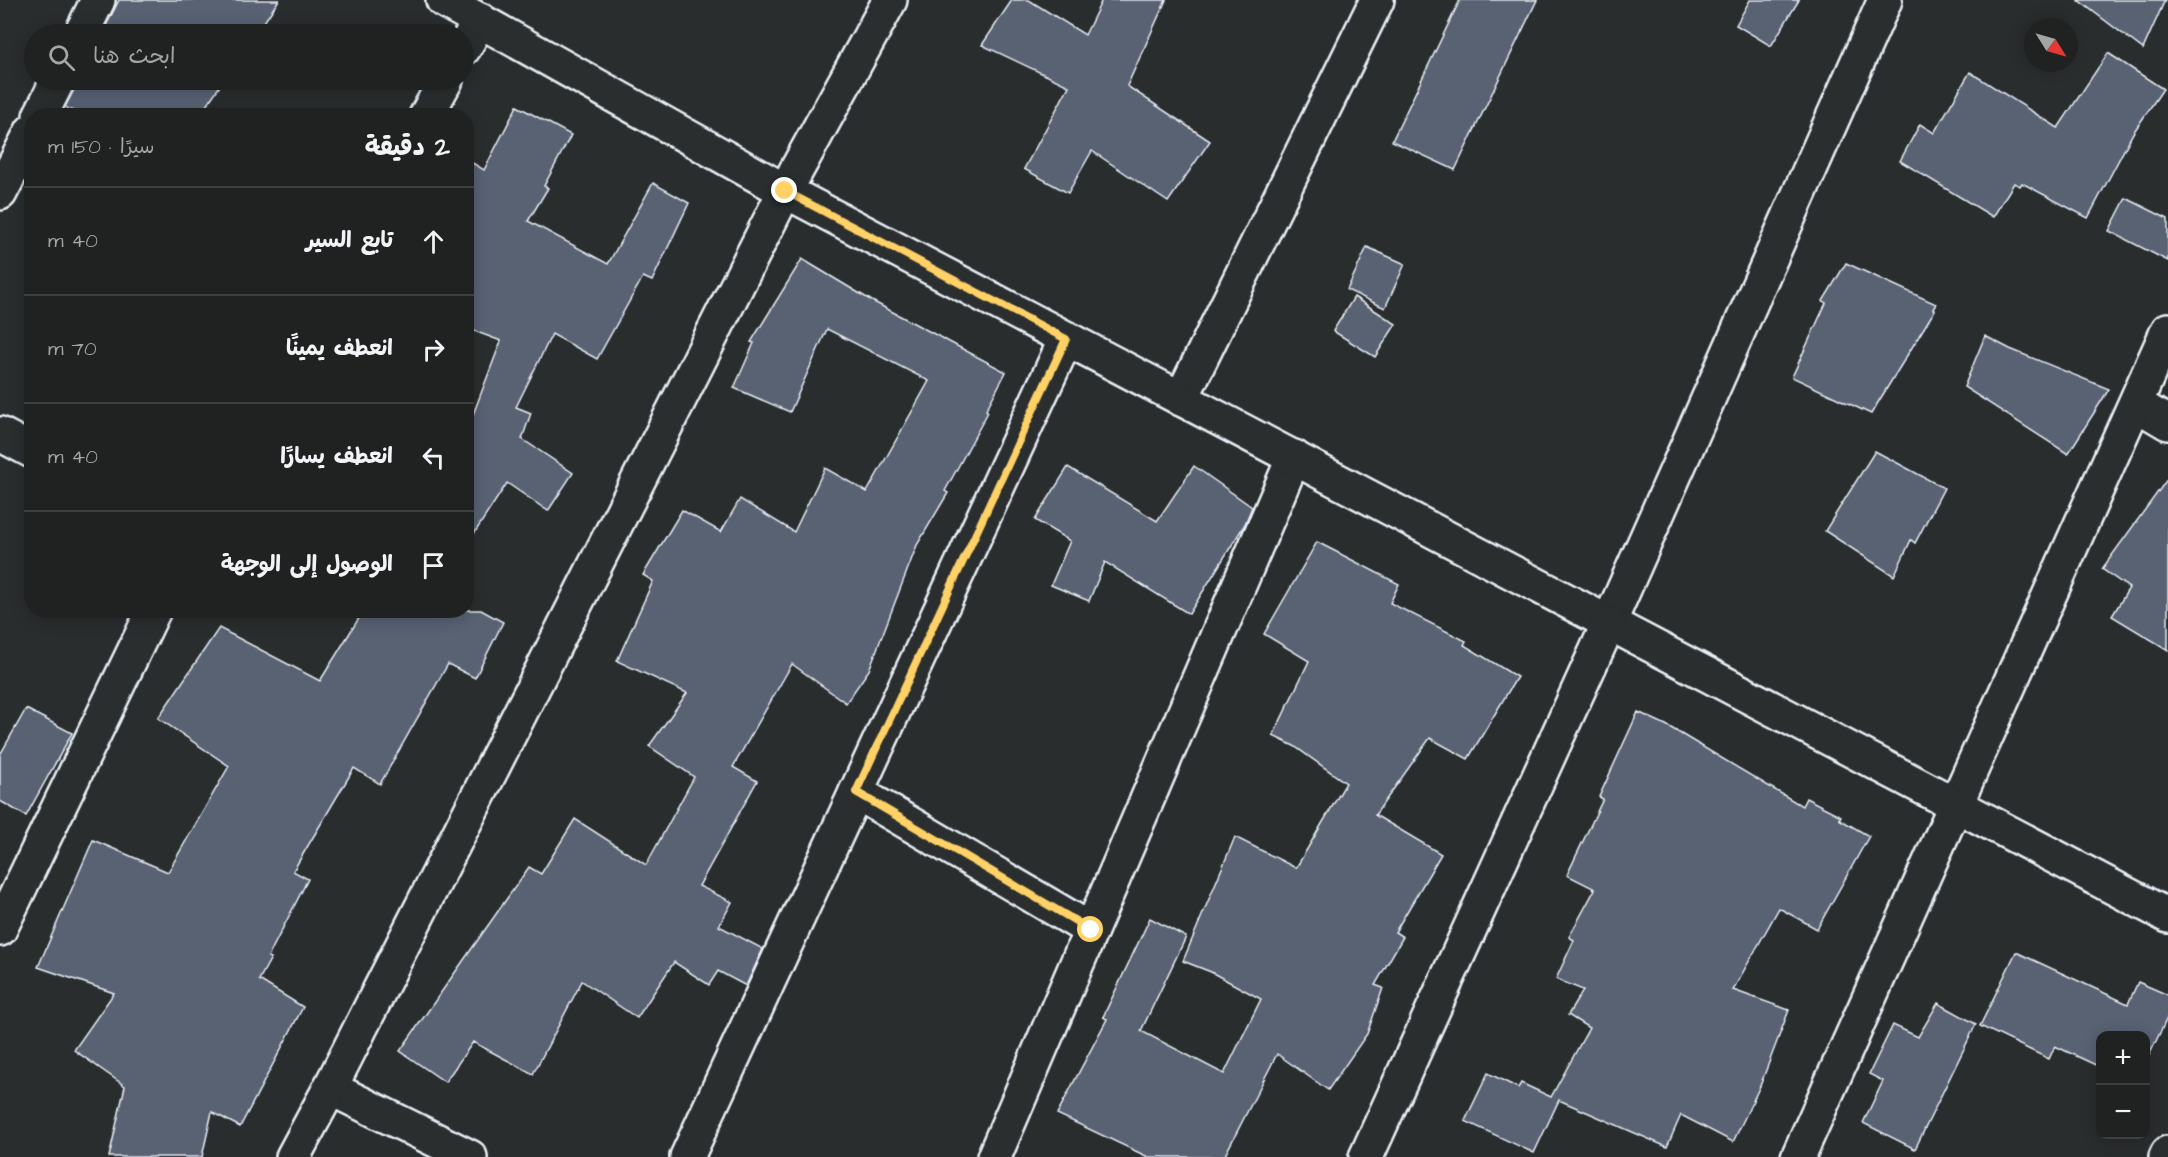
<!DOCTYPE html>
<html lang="ar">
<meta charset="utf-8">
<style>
:root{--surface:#202222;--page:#2d2f2f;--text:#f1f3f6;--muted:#a2a4a5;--line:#3d3f40}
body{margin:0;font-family:"Architects Daughter","Playpen Sans Arabic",sans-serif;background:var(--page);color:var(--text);direction:rtl}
.controls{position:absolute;right:18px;bottom:18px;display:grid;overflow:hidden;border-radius:12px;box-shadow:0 3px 15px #0003}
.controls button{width:54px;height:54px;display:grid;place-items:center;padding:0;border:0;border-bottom:2px solid var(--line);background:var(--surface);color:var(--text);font:30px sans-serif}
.compass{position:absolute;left:2024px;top:18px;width:54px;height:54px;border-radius:50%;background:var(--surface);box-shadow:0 3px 15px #0003;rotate:127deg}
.stop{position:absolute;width:18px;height:18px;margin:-14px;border:4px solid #ffd166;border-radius:50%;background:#fff}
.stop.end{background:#ffd166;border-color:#fff;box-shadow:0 2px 6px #0008}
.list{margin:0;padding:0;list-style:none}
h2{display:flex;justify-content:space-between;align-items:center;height:78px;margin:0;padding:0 24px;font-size:26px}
h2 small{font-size:20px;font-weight:400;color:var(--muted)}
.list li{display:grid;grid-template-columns:39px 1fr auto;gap:18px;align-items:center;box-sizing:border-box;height:108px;padding:0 24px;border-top:2px solid var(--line)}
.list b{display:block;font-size:22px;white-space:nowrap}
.list em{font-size:20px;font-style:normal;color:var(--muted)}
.icon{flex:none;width:33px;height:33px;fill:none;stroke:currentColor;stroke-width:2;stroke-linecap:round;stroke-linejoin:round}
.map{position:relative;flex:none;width:2168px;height:1157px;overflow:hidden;direction:ltr}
.search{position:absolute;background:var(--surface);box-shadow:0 3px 15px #0003;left:24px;top:24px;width:450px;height:66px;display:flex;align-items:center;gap:15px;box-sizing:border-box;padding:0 21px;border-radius:33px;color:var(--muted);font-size:22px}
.panel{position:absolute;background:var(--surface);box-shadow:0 3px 15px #0003;left:24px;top:108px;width:450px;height:510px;border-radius:24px;direction:rtl}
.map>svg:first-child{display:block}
</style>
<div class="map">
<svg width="2168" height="1157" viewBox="0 0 2168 1157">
<rect width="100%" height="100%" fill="#2a2d2e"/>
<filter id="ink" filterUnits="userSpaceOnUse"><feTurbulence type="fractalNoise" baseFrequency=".0167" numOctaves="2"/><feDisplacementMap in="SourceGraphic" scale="12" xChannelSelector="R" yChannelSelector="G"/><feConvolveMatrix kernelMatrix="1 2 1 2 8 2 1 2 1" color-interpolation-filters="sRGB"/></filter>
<g filter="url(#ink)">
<g fill="#596273" stroke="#e8f1f8" stroke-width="1.5">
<polygon points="119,0 279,0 256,34 102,34"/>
<polygon points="1012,0 1029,0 1085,35 1102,0 1166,0 1127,86 1210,141 1168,202 1092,151 1068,193 1024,169 1069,86 982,45"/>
<polygon points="1460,0 1537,0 1455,170 1392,141"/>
<polygon points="1750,0 1799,0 1771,46 1736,25"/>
<polygon points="2078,0 2165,0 2143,49"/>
<polygon points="2108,53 2163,89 2133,133 2088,218 2022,183 2020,186 2014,183 1993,217 1900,161 1920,124 1934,133 1970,72 2058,128"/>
<polygon points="77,80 224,80 199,116 85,116 65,107 75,88"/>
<polygon points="517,106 571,135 544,186 548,188 528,221 608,264 653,183 689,203 652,281 643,277 597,359 552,334 516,407 531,413 522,439 573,473 548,511 507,483 466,546 466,433 501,341 466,328 466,159 484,170"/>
<polygon points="2126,198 2168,219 2168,261 2109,231"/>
<polygon points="1367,247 1405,264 1385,308 1347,290"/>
<polygon points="802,259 872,301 1006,372 986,410 988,412 945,491 948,493 917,545 869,670 846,703 792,664 733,767 757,781 699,886 732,902 719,926 763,949 746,986 718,971 709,985 674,962 637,1018 582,981 533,1074 473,1042 445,1082 400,1051 529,867 541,874 575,819 646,865 694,777 649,746 687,693 617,661 653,581 643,575 682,510 721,532 740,499 794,532 825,468 867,492 929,381 827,329 790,412 734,388 754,343 751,342"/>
<polygon points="1846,263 1936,304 1933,309 1935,310 1871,414 1792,377 1826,303 1823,301"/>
<polygon points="1354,297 1396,324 1375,357 1333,331"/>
<polygon points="1985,336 2010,349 2109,389 2068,454 1964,387"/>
<polygon points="1875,451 1944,488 1915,543 1911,540 1894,576 1825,531"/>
<polygon points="1194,466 1252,507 1245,524 1189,614 1105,562 1089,601 1051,585 1070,541 1035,520 1068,467 1157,521"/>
<polygon points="2168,478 2168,650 2112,616 2129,588 2102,569"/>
<polygon points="1317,542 1399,584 1390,603 1466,641 1464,645 1517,677 1468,759 1430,738 1375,815 1441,854 1395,932 1403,937 1375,985 1383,988 1367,1034 1328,1090 1277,1054 1224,1157 1148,1157 1057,1114 1107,1019 1103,1017 1150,918 1186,937 1141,1031 1224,1074 1261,999 1211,972 1183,961 1235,837 1296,868 1346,783 1294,746 1273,736 1309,661 1264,634"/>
<polygon points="364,610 481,610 503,622 475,678 448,664 380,784 354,768 293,871 308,879 268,957 271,958 259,980 303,1007 240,1127 212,1112 202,1157 109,1157 125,1086 74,1050 114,993 38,967 93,840 168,872 229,766 158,718 219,628 320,681"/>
<polygon points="26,709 72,733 26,816 0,801 0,755"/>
<polygon points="1638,712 1666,725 1802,806 1806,798 1841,816 1839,819 1869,836 1817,929 1779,908 1733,990 1789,1010 1760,1086 1733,1142 1681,1115 1667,1147 1559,1100 1534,1153 1465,1121 1488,1073 1518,1088 1521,1083 1551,1097 1589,1028 1568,1015 1583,990 1556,979 1574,940 1569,937 1595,889 1567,875 1603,799 1599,797"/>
<polygon points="2016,952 2128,1004 2138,982 2168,995 2168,1016 2145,1064 2145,1035 2100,1035 2100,1067 2055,1046 2049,1059 1980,1026"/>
<polygon points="1938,1003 1976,1024 1915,1149 1863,1123 1883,1081 1869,1074 1893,1025 1918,1037"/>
</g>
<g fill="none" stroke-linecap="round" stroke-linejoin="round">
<g stroke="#e8f1f8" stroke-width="38">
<g id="street">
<polyline points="81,34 98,0"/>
<polyline points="464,48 480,20"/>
<polyline points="40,116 58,80"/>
<polyline points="426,116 446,80"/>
<polyline points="0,193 32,131"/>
<polyline points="1181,399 1377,0"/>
<polyline points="2136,404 2168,423"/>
<polyline points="0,434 32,451"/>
<polyline points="1609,623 1885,0"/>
<polyline points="856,792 1091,930"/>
<polyline points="0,929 154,610"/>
<polyline points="330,1088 470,1157"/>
<polyline points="293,1157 330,1088 785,191 890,0"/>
<polyline points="687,1157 1066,339"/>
<polyline points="994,1157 1294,457"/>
<polyline points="1798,1157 2168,330"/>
<polyline points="2166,1157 2168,1153"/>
</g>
</g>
<g stroke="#e8f1f8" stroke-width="38">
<g id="secondary">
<polyline points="443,0 785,191 2168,916"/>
<polyline points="1366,1157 1609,623"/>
</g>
</g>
<use href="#street" stroke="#2a2d2e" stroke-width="33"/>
<use href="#secondary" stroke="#2a2d2e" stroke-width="33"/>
</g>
</g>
<g fill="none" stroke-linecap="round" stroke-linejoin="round" filter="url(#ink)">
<polyline stroke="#ffd166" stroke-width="8" points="785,191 1066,339 856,792 1091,930"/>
</g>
</svg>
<div class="controls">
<button>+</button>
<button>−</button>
</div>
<svg class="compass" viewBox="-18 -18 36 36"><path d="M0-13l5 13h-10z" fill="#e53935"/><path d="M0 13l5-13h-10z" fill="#a2a4a5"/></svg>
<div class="stop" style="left:1091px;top:930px"></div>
<div class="stop end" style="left:785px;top:191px"></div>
<div class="search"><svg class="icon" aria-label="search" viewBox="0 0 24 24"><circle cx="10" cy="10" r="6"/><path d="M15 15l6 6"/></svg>ابحث هنا</div>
<section class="panel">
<h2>2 دقيقة<small>سيرًا · 150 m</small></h2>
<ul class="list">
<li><svg class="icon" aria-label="ahead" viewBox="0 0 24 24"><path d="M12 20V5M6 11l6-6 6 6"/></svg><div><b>تابع السير</b></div><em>40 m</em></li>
<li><svg class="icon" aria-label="right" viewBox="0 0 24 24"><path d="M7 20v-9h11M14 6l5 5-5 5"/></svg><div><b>انعطف يمينًا</b></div><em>70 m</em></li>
<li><svg class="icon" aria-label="left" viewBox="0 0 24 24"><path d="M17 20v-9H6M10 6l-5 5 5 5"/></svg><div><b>انعطف يسارًا</b></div><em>40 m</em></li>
<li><svg class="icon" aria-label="arrive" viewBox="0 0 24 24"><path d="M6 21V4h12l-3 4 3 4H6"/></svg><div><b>الوصول إلى الوجهة</b></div></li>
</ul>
</section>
</div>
